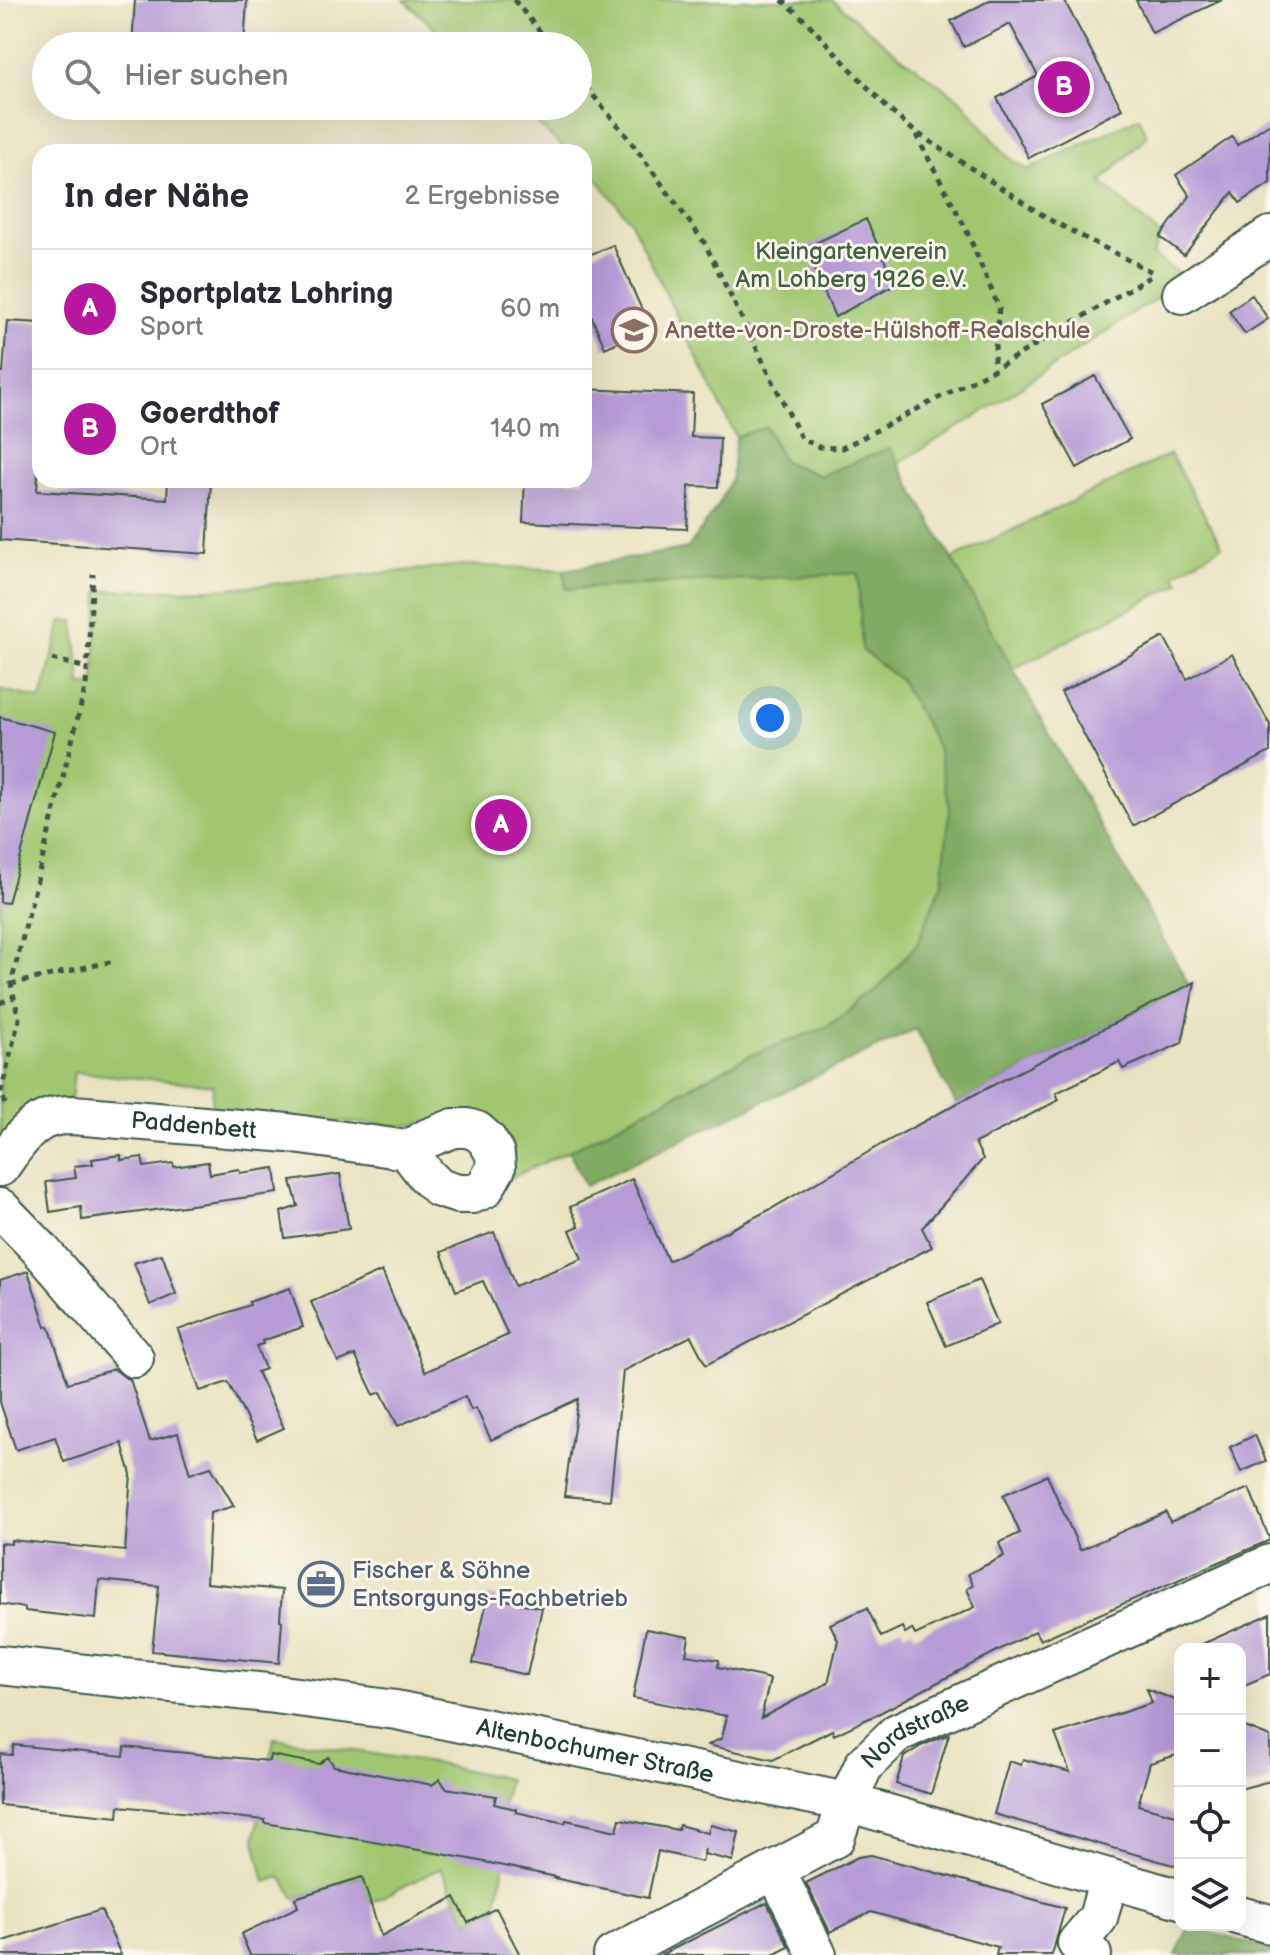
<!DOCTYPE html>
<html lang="de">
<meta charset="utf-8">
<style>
:root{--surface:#fff;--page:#f7f7f7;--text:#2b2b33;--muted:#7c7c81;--line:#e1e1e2;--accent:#b5179e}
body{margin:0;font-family:"Balsamiq Sans",sans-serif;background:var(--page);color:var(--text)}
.controls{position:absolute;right:24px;bottom:24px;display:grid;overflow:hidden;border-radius:16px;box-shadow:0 8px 32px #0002}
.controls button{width:72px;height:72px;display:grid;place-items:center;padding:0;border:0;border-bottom:2px solid var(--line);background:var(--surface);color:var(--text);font:40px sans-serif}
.you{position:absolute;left:770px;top:718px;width:28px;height:28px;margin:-20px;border:6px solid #fff;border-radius:50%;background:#1a73e8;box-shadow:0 0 0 12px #1a73e833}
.badge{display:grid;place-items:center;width:52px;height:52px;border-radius:50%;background:var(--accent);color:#fff;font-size:26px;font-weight:700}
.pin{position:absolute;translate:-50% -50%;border:4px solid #fff;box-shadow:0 2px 8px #0006}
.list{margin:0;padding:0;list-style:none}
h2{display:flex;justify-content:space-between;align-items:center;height:104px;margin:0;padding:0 32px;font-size:34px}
h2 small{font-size:26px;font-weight:400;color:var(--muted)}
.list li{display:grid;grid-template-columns:52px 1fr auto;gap:24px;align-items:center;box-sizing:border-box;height:120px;padding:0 32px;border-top:2px solid var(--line)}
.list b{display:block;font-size:30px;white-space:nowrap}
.list p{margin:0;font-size:26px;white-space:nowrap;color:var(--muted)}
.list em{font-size:26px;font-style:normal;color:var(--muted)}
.icon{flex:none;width:44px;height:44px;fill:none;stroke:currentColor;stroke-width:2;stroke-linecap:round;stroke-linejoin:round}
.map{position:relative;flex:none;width:1270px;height:1955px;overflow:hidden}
.search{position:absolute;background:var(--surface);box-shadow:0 8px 32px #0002;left:32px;top:32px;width:560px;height:88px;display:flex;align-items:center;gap:20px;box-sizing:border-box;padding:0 28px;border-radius:44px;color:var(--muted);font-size:30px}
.panel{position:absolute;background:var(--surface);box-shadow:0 8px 32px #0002;left:32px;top:144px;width:560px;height:344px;border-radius:24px}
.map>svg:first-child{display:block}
</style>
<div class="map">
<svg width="1270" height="1955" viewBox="0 0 1270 1955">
<rect width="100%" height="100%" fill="#fbf7ec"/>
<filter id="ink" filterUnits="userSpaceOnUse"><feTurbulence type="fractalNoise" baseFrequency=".0125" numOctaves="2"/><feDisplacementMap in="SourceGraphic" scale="16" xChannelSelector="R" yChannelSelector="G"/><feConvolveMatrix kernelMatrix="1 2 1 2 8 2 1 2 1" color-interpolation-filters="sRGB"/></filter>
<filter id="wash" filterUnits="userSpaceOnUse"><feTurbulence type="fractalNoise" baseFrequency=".006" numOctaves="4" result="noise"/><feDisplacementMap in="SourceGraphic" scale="32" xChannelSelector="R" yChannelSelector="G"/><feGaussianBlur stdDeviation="1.8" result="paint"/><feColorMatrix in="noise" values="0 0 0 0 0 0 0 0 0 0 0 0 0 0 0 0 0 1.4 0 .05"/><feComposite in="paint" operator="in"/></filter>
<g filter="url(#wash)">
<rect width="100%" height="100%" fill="#e9e2c1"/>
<g fill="#a2c670" stroke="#608252" stroke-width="2">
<polygon points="404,0 832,0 896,53 962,101 1007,156 1028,170 1139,117 1147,136 1101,182 1160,235 1153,255 1186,279 977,416 899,463 890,448 820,476 783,461 766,427 736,437 631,222 597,179 584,167 584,152 568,152 518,106 578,106 578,46 454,46"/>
<polygon points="1170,454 1222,546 1175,574 1180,583 1013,669 952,559"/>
<polygon points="465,565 564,570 566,589 858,573 862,649 900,680 937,746 950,808 942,883 917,944 875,992 826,1027 749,1056 569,1151 504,1181 509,1165 436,1121 404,1126 211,1112 213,1085 74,1072 71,1099 0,1146 0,689 41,699 62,621 74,621 81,685 94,686 99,591 219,589"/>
<polygon points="274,1738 437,1764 509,1779 496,1833 510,1837 496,1908 468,1923 441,1868 370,1903 361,1877 295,1898 281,1877 265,1882 255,1840"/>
</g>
<g fill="#81ab62" stroke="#50744b" stroke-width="2">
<polygon points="766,427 783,461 820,476 890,448 1189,985 956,1104 916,1029 585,1186 569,1151 749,1056 826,1027 875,992 917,944 942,883 950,808 937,746 900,680 862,650 858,573 566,589 564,570 688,548 717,507 731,479 736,437"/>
<polygon points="1189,1927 1270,1949 1270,1955 1176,1955"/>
</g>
<g id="blocks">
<g fill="#b69bd6">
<polygon points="135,0 247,0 244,46 132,46"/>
<polygon points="990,0 1064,0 1122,109 1029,158 997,98 1038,76 1010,24 964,47 951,21"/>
<polygon points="1136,0 1222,0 1152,33"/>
<polygon points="1270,123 1270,183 1240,203 1233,192 1184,255 1160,237 1190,196 1176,175 1232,137 1237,145"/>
<polygon points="866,219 895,284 835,317 805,248"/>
<polygon points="613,245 650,328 605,348 584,299 584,257"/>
<polygon points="1252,295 1268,319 1245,334 1229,311"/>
<polygon points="7,321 40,323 40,442 37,491 167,499 168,480 211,480 207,554 0,540 0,372 3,372"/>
<polygon points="1095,376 1130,439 1077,468 1042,404"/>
<polygon points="584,389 693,394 691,437 720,438 718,487 689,486 687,529 523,522 525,480 584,480"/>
<polygon points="1164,637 1187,679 1232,654 1270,725 1270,752 1133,826 1061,692"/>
<polygon points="0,717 55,732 8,903 0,902"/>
<polygon points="1195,982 1182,1043 1123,1069 1119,1062 1056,1093 1059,1100 975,1143 983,1159 922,1228 932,1247 706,1365 691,1336 623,1371 610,1500 564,1496 578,1399 491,1440 476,1408 471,1410 465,1396 398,1426 381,1392 374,1395 355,1355 338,1362 311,1302 382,1271 425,1372 508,1335 483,1281 456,1291 441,1252 494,1232 515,1286 582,1259 570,1230 579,1226 570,1207 632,1179 668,1261 771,1209 882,1144 958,1103"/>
<polygon points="121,1155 121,1160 142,1157 144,1167 173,1163 174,1167 208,1162 210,1174 239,1169 240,1173 275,1168 278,1193 82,1220 81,1207 50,1212 46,1182 76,1178 74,1166 93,1164 92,1159"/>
<polygon points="340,1174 349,1229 285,1238 281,1212 298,1206 291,1181"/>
<polygon points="162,1254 176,1294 150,1305 134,1263"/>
<polygon points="28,1271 46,1327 49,1326 68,1383 114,1369 126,1378 130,1379 150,1441 178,1433 190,1474 211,1467 234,1506 210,1513 206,1583 282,1590 280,1620 282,1621 279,1663 152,1651 159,1586 99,1580 96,1619 25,1611 25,1608 0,1604 0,1543 11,1544 11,1540 125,1551 131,1474 122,1443 64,1462 55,1437 16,1450 0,1402 0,1280"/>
<polygon points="979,1280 998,1324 946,1346 927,1302"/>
<polygon points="290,1288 303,1327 262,1341 263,1344 256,1346 265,1369 257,1372 284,1428 257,1440 228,1382 200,1391 178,1330 250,1305 249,1302"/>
<polygon points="1255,1435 1266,1461 1241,1472 1230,1447"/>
<polygon points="1047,1475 1080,1550 1166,1512 1170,1522 1249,1488 1270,1540 1040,1640 1035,1631 878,1714 834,1735 832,1730 773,1760 708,1745 722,1738 727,1716 633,1698 646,1629 689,1637 686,1655 719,1660 718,1667 770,1679 761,1718 828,1683 838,1640 830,1624 867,1608 881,1637 902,1627 905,1633 912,1629 915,1635 975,1607 967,1589 973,1585 968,1574 1004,1556 999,1543 1020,1533 1003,1495"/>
<polygon points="488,1596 542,1608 527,1675 473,1663"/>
<polygon points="1270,1614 1270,1674 1240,1687 1240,1649 1191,1649"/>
<polygon points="1147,1689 1180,1702 1180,1754 1150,1763 1138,1805 1180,1816 1180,1867 994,1814 1009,1761 1021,1765 1023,1759 1070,1772 1055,1734 1152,1703"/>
<polygon points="1240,1725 1270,1737 1270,1781 1240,1789"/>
<polygon points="949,1734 931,1794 896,1784 904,1757 921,1746"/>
<polygon points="14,1745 124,1756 125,1747 269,1761 270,1755 319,1764 328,1757 334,1766 432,1785 440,1779 446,1788 496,1796 494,1804 516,1809 516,1812 565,1823 566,1820 617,1831 620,1819 678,1830 679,1825 708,1833 710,1825 739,1832 733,1861 704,1854 705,1849 702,1862 658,1851 648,1898 554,1878 556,1877 470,1859 265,1823 265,1820 119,1806 118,1817 0,1805 0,1754 12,1755"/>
<polygon points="871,1855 1065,1908 1052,1955 996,1955 998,1947 871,1912 830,1932 806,1883 858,1857"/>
<polygon points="362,1877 381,1936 455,1897 468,1923 496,1908 520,1955 250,1955 241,1934 298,1907 295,1898"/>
<polygon points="767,1903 789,1947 773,1955 661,1955 763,1904 763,1905"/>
<polygon points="101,1910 121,1955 0,1955 0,1942"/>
</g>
</g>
</g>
<g filter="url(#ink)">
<use href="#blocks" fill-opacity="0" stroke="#3d5649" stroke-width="2"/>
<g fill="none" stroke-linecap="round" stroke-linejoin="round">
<g stroke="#3d5649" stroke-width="42">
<g id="minor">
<polyline points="1182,294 1270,236"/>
<path id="s1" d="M 0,1167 C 13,1149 29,1122 53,1117 C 59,1115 67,1115 73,1115 L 288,1133 L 407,1150 L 428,1138 L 454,1128 L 467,1128 L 477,1131 L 487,1140 L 495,1154 L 496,1168 L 484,1189 L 473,1194 L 458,1194 L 439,1188 L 426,1175 L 407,1150"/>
<polyline points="0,1208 38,1247 134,1358"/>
<path id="s2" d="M 0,1665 L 267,1693 L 396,1710 L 847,1802 L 1180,1899"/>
<polyline points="775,1869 817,1955"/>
<polyline points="1240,1916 1270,1924"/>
<path id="s3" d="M 613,1955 L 835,1838 L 847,1802 L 864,1765 L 897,1733 L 1270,1564"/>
<polyline points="1092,1955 1077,1943 1098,1918 1109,1878"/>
</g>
</g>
<g stroke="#3d5649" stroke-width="5" stroke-dasharray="6 6" stroke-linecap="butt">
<polyline points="514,0 552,46"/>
<polyline points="782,0 806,21 888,109 914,131 1052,221 1156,274"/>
<polyline points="578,77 629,139 704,242 801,438 819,447 842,448 993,370 1151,276"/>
<polyline points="916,135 965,227 999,308 993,369"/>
<polyline points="52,659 87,668"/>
<polyline points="11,984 114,961"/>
<polyline points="0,1003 14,997"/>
<polyline points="5,1104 1,1092 19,1019 11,984 86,685 93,574"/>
</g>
<use href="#minor" stroke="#fff" stroke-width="38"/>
</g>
</g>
<defs>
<g id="school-ring" transform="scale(2.3)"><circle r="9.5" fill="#fbf7ec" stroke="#8d6e63" stroke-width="1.5"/><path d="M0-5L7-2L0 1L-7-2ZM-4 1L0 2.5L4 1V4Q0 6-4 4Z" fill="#8d6e63"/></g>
<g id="office-ring" transform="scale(2.3)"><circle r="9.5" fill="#fbf7ec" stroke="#5c6f8a" stroke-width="1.5"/><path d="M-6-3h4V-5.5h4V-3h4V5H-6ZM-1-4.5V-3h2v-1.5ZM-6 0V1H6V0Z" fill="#5c6f8a"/></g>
</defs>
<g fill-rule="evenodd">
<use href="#school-ring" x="634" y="330"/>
<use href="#office-ring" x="321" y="1584"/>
</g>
<g text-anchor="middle" stroke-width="6" stroke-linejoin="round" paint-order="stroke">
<g font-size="24" fill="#405f43" stroke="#fbf7ec">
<text x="851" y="259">Kleingartenverein<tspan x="851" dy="28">Am Lohberg 1926 e.V.</tspan></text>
</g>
<g font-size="24" fill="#785e54" stroke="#fbf7ec" text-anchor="start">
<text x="665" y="338">Anette-von-Droste-Hülshoff-Realschule</text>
</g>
<g font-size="24" fill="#1f3d34" stroke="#fbf7ec">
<text dy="8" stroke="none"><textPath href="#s1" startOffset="216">Paddenbett</textPath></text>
<text dy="8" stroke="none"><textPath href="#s3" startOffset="392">Nordstraße</textPath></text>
<text dy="8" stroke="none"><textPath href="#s2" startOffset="602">Altenbochumer Straße</textPath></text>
</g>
<g font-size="24" fill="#4e5e75" stroke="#fbf7ec" text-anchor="start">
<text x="352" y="1578">Fischer &amp; Söhne<tspan x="352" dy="28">Entsorgungs-Fachbetrieb</tspan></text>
</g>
</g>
</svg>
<div class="controls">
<button>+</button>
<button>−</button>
<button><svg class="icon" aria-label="locate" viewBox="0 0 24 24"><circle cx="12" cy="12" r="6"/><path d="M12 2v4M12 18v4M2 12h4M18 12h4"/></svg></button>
<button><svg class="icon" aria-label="layers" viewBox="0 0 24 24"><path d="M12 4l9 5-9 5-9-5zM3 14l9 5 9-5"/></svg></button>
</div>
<div class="you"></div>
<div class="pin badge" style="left:501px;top:825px">A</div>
<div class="pin badge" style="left:1064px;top:87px">B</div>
<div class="search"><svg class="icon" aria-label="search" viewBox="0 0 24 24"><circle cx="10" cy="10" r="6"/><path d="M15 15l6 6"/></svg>Hier suchen</div>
<section class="panel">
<h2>In der Nähe<small>2 Ergebnisse</small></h2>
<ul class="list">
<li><span class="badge">A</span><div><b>Sportplatz Lohring</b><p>Sport</p></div><em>60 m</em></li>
<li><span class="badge">B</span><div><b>Goerdthof</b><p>Ort</p></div><em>140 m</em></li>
</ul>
</section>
</div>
